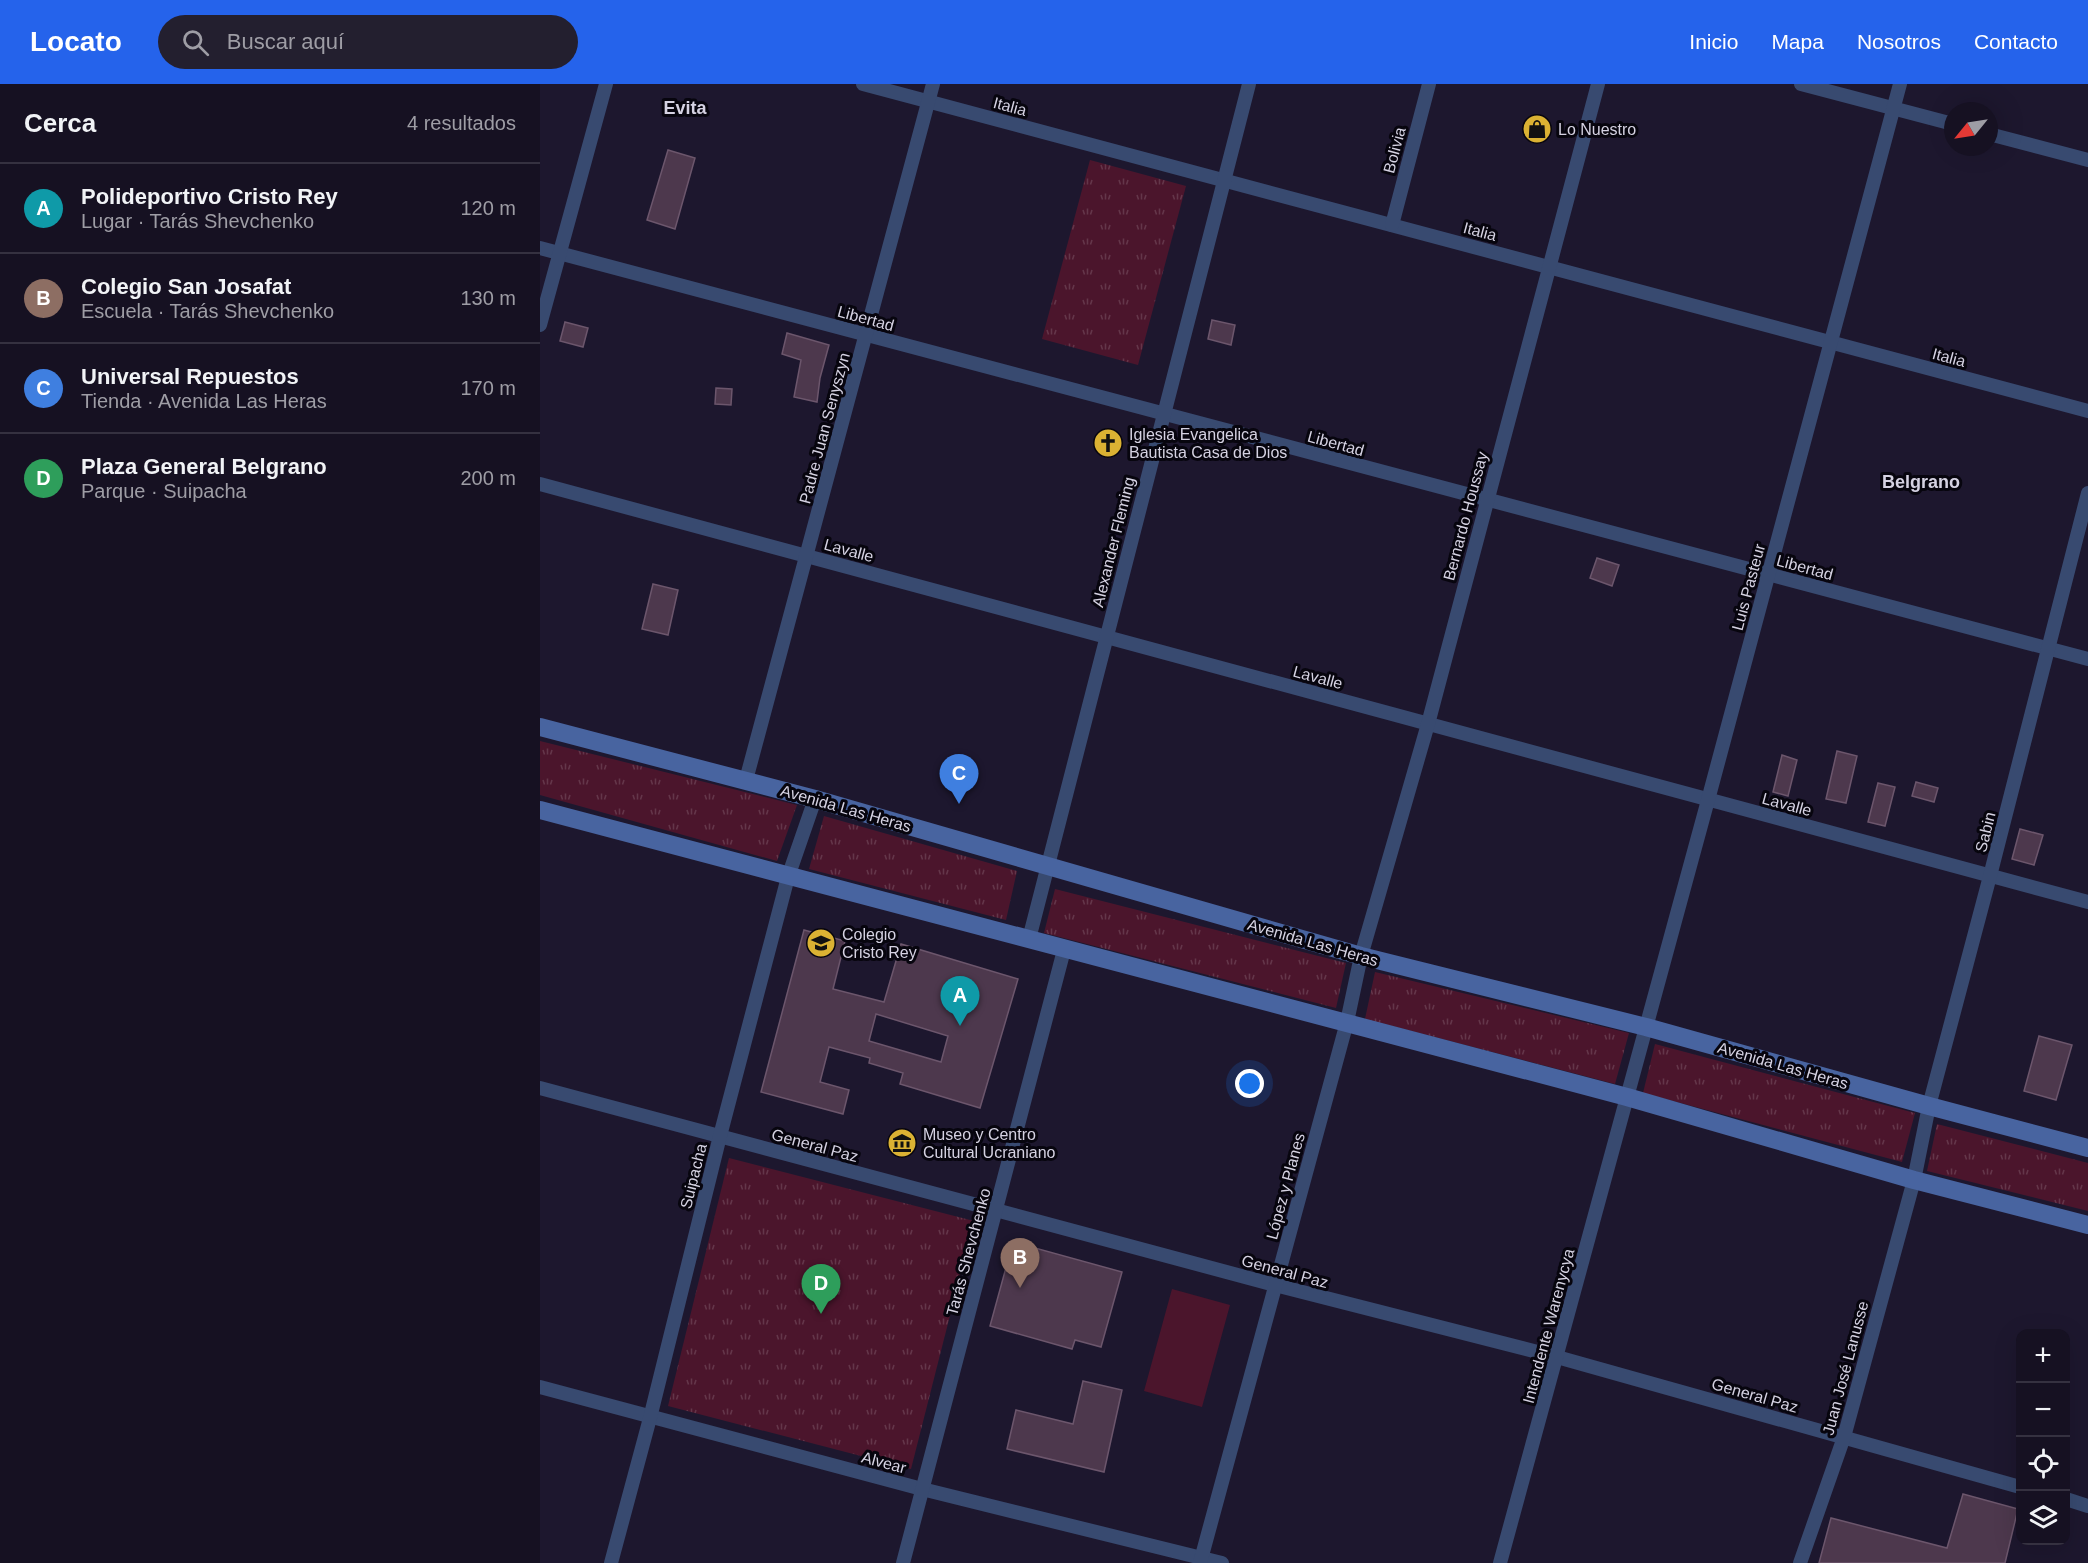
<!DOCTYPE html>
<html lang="es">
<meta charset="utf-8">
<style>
:root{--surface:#161122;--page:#231f2f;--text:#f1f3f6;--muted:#9e9da5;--line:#353140;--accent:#2563eb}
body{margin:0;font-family:Arial,sans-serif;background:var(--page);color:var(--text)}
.controls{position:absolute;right:18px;bottom:18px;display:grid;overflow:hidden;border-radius:12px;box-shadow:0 6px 24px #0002}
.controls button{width:54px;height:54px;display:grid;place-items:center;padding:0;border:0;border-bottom:2px solid var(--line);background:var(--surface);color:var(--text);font:30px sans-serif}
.compass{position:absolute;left:1404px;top:18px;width:54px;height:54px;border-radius:50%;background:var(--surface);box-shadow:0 6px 24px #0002;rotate:240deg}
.you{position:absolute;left:710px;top:1000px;width:21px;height:21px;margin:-15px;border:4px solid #fff;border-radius:50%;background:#1a73e8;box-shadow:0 0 0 9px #1a73e833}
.badge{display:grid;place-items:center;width:39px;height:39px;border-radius:50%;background:var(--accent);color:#fff;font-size:20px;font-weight:700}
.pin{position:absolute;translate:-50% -50px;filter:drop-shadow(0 2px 3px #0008)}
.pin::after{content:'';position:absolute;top:32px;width:21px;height:18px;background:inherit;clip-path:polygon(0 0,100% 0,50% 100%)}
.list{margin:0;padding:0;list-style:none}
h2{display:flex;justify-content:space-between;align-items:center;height:78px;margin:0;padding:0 24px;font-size:26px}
h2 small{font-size:20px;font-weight:400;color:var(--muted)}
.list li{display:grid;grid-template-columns:39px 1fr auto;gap:18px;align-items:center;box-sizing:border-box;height:90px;padding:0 24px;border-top:2px solid var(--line)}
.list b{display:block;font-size:22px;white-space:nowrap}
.list p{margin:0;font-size:20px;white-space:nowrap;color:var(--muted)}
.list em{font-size:20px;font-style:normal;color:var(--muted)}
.icon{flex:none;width:33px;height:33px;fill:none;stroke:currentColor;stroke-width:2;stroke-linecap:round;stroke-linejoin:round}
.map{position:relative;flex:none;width:1548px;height:1479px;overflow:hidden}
header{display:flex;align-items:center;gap:36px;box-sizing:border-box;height:84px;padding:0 30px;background:var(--accent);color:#fff}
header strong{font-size:28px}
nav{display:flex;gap:33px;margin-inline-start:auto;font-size:21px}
.search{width:420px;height:54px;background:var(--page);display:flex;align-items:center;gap:15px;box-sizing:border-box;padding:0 21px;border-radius:33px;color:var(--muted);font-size:22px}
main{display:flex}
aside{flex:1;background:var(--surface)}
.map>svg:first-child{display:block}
</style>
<header>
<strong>Locato</strong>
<div class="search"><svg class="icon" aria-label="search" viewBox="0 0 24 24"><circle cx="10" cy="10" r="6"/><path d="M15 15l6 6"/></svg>Buscar aquí</div>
<nav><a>Inicio</a><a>Mapa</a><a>Nosotros</a><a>Contacto</a></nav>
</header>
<main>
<aside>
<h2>Cerca<small>4 resultados</small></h2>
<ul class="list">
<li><span class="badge" style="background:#0f9aa8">A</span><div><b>Polideportivo Cristo Rey</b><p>Lugar · Tarás Shevchenko</p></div><em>120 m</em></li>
<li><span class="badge" style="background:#8d6e63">B</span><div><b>Colegio San Josafat</b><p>Escuela · Tarás Shevchenko</p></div><em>130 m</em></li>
<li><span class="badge" style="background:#3f7fe0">C</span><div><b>Universal Repuestos</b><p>Tienda · Avenida Las Heras</p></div><em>170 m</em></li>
<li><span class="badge" style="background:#2e9e5b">D</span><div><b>Plaza General Belgrano</b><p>Parque · Suipacha</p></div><em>200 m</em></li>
</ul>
</aside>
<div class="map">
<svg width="1548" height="1479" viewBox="0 0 1548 1479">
<defs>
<pattern id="grass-tufts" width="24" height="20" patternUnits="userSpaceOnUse" patternTransform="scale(1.5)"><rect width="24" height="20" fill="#4b152c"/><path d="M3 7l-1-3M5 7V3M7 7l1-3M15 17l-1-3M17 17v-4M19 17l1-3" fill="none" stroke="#64364a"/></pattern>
</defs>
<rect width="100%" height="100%" fill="#1d172e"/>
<g fill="url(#grass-tufts)">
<polygon points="550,76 646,102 598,281 502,255"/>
<polygon points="0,657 257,721 237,777 0,711"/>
<polygon points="284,732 477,787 466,836 269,785"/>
<polygon points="515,805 806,879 796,924 504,849"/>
<polygon points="835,888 1089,949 1075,1000 825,935"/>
<polygon points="1115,960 1375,1029 1362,1078 1103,1009"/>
<polygon points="1397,1040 1548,1079 1548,1127 1387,1087"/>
<polygon points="189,1074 434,1137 371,1385 128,1322"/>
</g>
<polygon fill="#4b152c" points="632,1205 690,1221 662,1323 604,1307"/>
<g fill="#4d384d" stroke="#6c566c" stroke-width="1.5" fill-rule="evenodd">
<polygon points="128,66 155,74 135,145 107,136"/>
<polygon points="672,236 695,241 691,261 668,255"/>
<polygon points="25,238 48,244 43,263 20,257"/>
<polygon points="247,249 289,261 280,294 277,318 254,313 261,276 242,270"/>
<polygon points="176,304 192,305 191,321 175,320"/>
<polygon points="1057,474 1079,481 1072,502 1050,494"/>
<polygon points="113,500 138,506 128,551 102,545"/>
<polygon points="1297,667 1317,672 1306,719 1286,715"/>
<polygon points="1242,671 1257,676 1248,712 1233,708"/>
<polygon points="1376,698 1398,704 1394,718 1372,712"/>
<polygon points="1338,699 1355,703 1345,742 1328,738"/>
<polygon points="1480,745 1503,751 1494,781 1472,775"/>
<path d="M 264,846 L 305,857 L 293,905 L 344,918 L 361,860 L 478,895 L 440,1024 L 360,1000 L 363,989 L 329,979 L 330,974 L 289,963 L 280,998 L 309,1006 L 303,1030 L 221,1008 ZM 336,930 L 408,952 L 401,978 L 329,957 Z"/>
<polygon points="1499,952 1532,961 1516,1016 1484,1007"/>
<polygon points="473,1158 582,1188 561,1263 535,1256 532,1265 450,1242"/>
<polygon points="543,1297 582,1306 564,1388 467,1365 476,1326 533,1340"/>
<polygon points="1423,1410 1478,1425 1465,1479 1279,1479 1291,1434 1407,1464"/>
</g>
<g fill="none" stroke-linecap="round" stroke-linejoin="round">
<g stroke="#384a70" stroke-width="14">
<polyline points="323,0 1548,327"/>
<polyline points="1261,0 1413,40"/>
<polyline points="1449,50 1548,76"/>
<polyline points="852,141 889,0"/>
<polyline points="0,164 1548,575"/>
<polyline points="0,241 66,0"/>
<polyline points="0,400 1548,818"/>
<polyline points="206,696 393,0"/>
<polyline points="489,855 709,0"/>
<polyline points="0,1004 735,1201 1017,1273 1480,1403"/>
<polyline points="0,1303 382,1405 682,1479"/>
<polyline points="1526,1415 1548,1422"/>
<polyline points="71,1479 110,1334 180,1052 248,793 275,715"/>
<polyline points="363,1479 524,866"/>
<polyline points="660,1479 807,938 821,872 888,640 1058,0"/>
<polyline points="960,1479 1168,716 1360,0"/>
<polyline points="1260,1479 1304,1353 1374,1096 1389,1022 1450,792 1548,409"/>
</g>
<g stroke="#4864a0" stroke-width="18">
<polyline points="0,643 275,715 821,872 1106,943 1389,1022 1548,1064"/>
<polyline points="0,726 1087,1013 1374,1096 1548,1141"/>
</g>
</g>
<defs>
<g id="shop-disc" transform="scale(1.5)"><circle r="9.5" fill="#dbb233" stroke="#07050e"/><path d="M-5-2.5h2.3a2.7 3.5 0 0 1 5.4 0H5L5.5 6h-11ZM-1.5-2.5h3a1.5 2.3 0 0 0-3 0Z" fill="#111"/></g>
<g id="church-disc" transform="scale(1.5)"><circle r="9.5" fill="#dbb233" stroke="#07050e"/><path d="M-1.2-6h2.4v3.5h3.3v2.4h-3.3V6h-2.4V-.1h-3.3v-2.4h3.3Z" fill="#111"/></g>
<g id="school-disc" transform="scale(1.5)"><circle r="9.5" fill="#dbb233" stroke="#07050e"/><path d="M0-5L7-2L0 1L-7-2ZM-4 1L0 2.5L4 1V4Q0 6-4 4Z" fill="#111"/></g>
<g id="museum-disc" transform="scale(1.5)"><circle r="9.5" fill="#dbb233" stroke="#07050e"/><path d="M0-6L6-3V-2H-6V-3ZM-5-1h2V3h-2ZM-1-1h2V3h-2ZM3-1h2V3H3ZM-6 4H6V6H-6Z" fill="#111"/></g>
</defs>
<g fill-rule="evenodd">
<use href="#shop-disc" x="997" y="45"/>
<use href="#church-disc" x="568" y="359"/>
<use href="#school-disc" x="281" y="859"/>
<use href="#museum-disc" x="362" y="1059"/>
</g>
<g text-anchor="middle" stroke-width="6" stroke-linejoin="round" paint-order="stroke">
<g font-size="16" fill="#d5d2e2" stroke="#07050e">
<text transform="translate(470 22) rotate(15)" y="6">Italia</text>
<text transform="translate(854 66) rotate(-75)" y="6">Bolivia</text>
<text transform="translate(940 147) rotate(15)" y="6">Italia</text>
<text transform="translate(326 234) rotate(15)" y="6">Libertad</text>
<text transform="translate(1409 273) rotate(15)" y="6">Italia</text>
<text transform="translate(284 344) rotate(-75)" y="6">Padre Juan Senyszyn</text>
<text transform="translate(796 359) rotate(15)" y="6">Libertad</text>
<text transform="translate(925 432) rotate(-75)" y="6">Bernardo Houssay</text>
<text transform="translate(573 458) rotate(-76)" y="6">Alexander Fleming</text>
<text transform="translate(309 466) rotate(15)" y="6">Lavalle</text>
<text transform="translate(1265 483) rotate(15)" y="6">Libertad</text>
<text transform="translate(1208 503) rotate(-75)" y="6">Luis Pasteur</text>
<text transform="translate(778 593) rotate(15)" y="6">Lavalle</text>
<text transform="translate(1247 720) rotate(15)" y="6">Lavalle</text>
<text transform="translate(306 724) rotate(16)" y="6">Avenida Las Heras</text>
<text transform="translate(1445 748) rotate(-76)" y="6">Sabin</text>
<text transform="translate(773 858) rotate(16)" y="6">Avenida Las Heras</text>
<text transform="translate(1243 981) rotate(16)" y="6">Avenida Las Heras</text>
<text transform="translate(275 1061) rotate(15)" y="6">General Paz</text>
<text transform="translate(153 1092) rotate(-76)" y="6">Suipacha</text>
<text transform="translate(745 1102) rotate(-75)" y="6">López y Planes</text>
<text transform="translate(428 1168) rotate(-75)" y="6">Tarás Shevchenko</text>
<text transform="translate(745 1187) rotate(15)" y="6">General Paz</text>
<text transform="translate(1008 1242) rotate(-75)" y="6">Intendente Warenycya</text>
<text transform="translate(1305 1284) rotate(-75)" y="6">Juan José Lanusse</text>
<text transform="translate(1215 1311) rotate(16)" y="6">General Paz</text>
<text transform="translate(344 1378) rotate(15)" y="6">Alvear</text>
</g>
<g font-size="16" fill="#d5d2e2" stroke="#07050e" text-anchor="start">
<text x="1018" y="51">Lo Nuestro</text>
<text x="589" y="356">Iglesia Evangelica<tspan x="589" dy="18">Bautista Casa de Dios</tspan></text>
<text x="302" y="856">Colegio<tspan x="302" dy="18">Cristo Rey</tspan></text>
<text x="383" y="1056">Museo y Centro<tspan x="383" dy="18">Cultural Ucraniano</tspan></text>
</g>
<g font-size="18" font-weight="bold" fill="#d5d2e2" stroke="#07050e">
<text x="145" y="30">Evita</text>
<text x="1381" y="404">Belgrano</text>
</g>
</g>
</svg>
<div class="controls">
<button>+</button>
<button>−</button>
<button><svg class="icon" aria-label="locate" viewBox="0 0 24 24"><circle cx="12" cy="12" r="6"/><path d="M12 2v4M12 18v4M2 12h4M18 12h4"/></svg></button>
<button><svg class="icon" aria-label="layers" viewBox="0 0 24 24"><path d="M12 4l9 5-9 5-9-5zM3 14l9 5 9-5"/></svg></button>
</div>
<svg class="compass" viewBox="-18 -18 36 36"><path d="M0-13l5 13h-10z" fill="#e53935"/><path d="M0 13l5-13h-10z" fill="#9e9da5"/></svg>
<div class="you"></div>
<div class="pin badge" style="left:420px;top:942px;background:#0f9aa8">A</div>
<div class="pin badge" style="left:480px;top:1204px;background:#8d6e63">B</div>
<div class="pin badge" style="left:419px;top:720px;background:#3f7fe0">C</div>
<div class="pin badge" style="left:281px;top:1230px;background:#2e9e5b">D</div>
</div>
</main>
